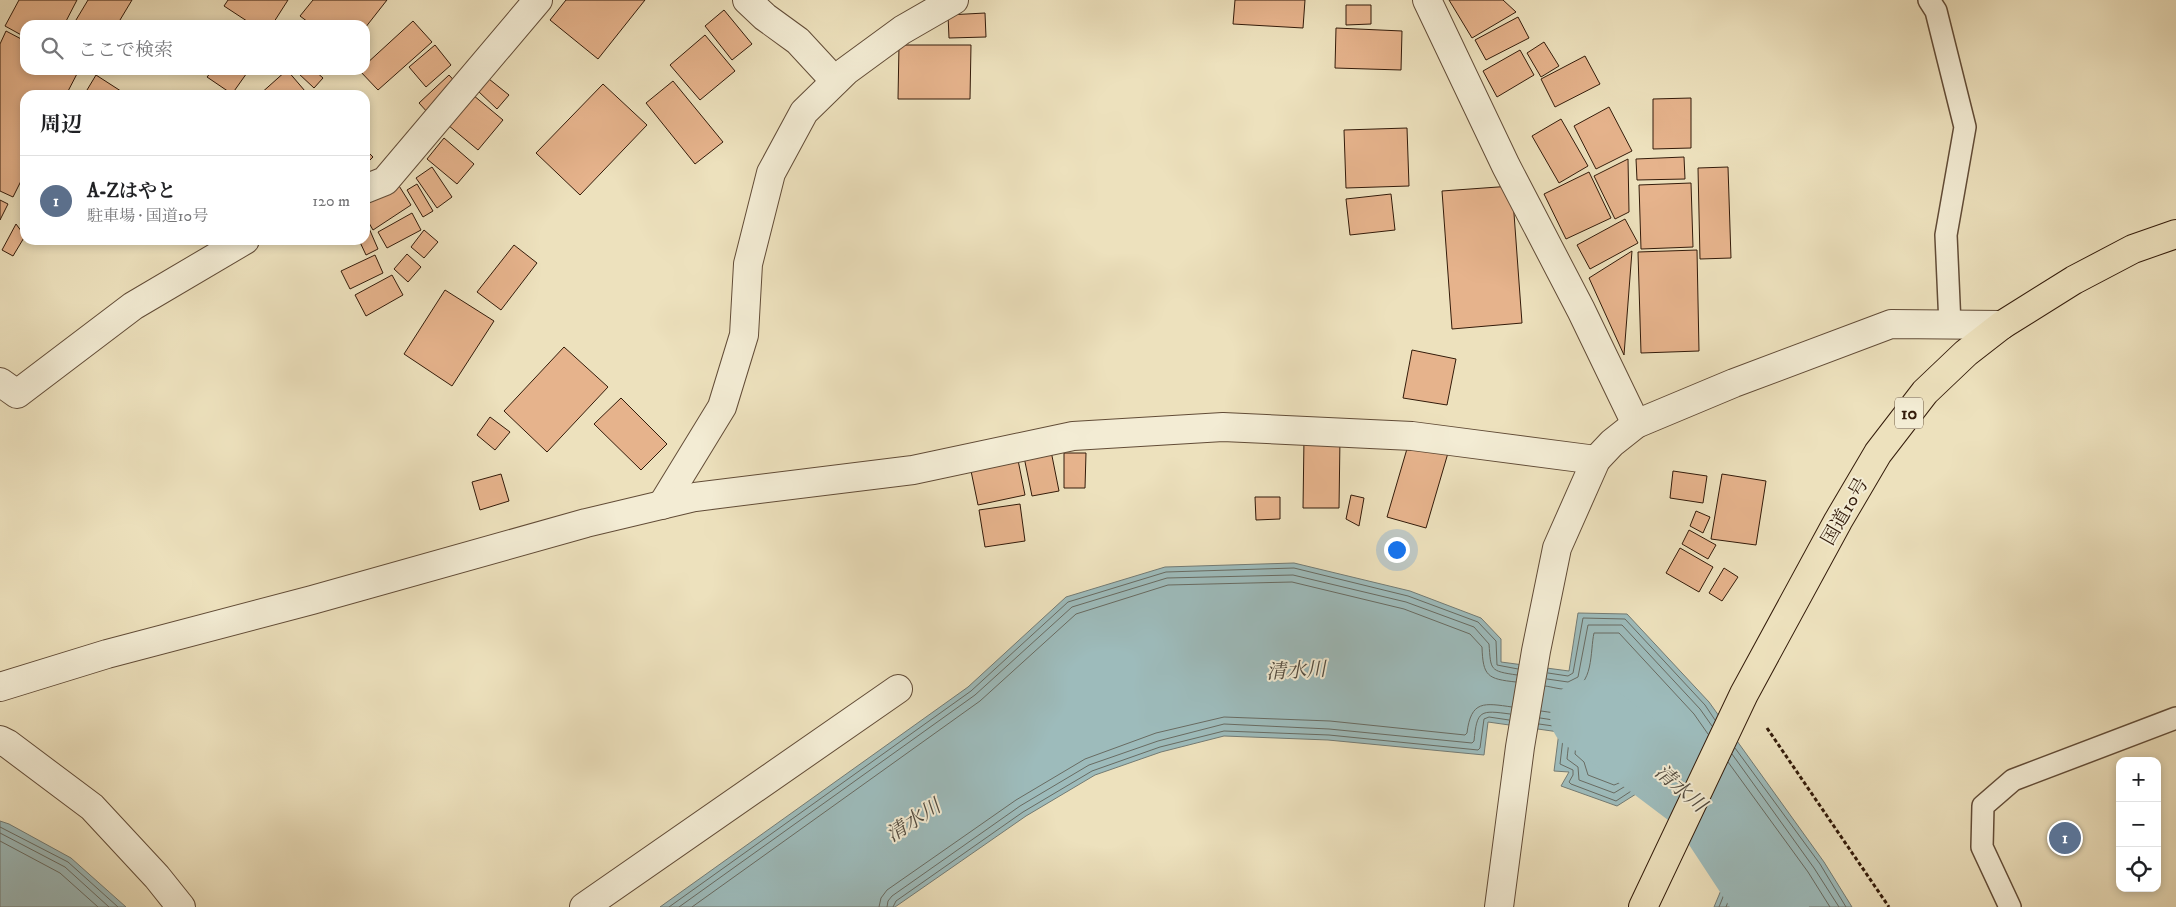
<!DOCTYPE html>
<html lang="ja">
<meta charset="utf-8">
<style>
:root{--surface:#fff;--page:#f6f6f6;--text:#202124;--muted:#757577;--line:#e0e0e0;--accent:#8f2418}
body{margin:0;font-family:"IM FELL DW Pica","Noto Serif JP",serif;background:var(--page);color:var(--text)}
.controls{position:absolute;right:15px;bottom:15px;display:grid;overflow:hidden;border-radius:10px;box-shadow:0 2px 8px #0003}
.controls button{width:45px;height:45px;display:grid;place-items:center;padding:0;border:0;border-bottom:1px solid var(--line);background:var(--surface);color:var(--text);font:25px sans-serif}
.you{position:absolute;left:1396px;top:549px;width:18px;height:18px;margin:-12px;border:4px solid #fff;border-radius:50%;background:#1a73e8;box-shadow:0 0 0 8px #1a73e833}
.badge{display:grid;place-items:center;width:32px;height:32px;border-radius:50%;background:var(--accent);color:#fff;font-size:16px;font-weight:700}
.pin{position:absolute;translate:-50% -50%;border:2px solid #fff;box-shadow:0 1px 5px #0006}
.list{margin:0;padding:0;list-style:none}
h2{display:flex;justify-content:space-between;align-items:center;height:65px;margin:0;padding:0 20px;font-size:21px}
h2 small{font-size:16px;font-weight:400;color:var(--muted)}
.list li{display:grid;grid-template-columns:32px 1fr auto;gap:15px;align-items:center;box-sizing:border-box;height:90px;padding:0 20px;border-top:1px solid var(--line)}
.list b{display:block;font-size:19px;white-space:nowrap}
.list p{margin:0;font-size:16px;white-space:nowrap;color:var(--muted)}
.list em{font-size:16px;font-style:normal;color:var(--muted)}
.icon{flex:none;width:28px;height:28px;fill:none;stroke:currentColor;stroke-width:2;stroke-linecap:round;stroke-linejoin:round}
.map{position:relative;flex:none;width:2176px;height:907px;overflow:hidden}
.search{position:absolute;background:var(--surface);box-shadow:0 2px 8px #0003;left:20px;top:20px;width:350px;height:55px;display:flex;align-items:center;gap:12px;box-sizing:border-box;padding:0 18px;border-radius:15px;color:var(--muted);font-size:19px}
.panel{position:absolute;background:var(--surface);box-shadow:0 2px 8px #0003;left:20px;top:90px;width:350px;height:155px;border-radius:15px}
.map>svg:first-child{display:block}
</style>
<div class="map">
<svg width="2176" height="907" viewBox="0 0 2176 907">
<rect width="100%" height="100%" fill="#ede1bd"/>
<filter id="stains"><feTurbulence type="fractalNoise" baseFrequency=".004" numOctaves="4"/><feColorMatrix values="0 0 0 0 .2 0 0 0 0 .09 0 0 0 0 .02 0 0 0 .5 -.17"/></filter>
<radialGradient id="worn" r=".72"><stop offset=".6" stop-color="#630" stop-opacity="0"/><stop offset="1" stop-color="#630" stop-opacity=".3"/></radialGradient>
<g fill="#9dbbbb" stroke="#737b74">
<polygon points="1294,563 1410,591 1481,618 1501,639 1501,662 1569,671 1578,613 1627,614 1709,702 1824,862 1852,907 1714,907 1737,852 1674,770 1617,806 1561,786 1569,772 1554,771 1559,732 1488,722 1484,755 1328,740 1224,736 1161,752 1095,775 1026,816 895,907 660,907 968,687 1066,597 1165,567"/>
<polygon points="0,821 9,824 71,858 126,907 0,907"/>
</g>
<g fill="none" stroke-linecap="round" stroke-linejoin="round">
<g stroke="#686b62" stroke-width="1">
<polyline points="1548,673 1568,676 1573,673 1583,618 1625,619 1705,705 1715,720"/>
<polyline points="1547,679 1568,682 1578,677 1588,625 1622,625 1700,709 1712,726"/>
<path d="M 1545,686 C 1553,687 1561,690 1569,689 C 1594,688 1590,650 1594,633 L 1619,633 L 1694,714 L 1708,734"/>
<path d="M 1541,711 C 1578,716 1579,718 1575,754 L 1584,762 L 1588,775 L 1614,785 C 1641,776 1667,730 1694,765"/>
<path d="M 1540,718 C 1577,723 1570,726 1567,759 L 1578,767 L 1579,780 L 1614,793 L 1670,759 L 1680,761 L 1690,773"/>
<polyline points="1539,724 1560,727 1564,730 1560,764 1573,770 1573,775 1569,782 1571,784 1616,801 1671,765 1677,766 1687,779"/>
<polyline points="1735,748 1820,864 1846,907"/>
<polyline points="1732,754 1814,868 1839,907"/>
<polyline points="1728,762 1808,872 1830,907"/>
<path d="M 1714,792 L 1752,841 C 1761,858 1741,890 1734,907"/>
<polyline points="1711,800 1748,851 1726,907"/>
<polyline points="1708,806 1741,852 1719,907"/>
<polyline points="0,827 68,862 118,907"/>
<polyline points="0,833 65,867 109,907"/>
<polyline points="0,841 60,873 98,907"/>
<polyline points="669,907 971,691 1068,602 1166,572 1294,568 1408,596 1478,622 1496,641 1497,665 1518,669"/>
<path d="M 679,907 L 975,695 L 1072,607 L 1167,578 L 1293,575 L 1406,602 L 1474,627 L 1489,644 C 1491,670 1489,671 1517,675"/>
<path d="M 692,907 L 980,701 L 1076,614 L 1168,585 L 1292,582 L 1404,609 L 1470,634 L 1482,647 C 1483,676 1487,679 1516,682"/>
<path d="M 879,907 L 881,898 L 887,890 L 1016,800 L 1085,759 L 1156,733 L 1224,717 L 1330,721 L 1465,735 L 1467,733 C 1471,700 1484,703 1512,707"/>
<path d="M 887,907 L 888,901 L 892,896 L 1020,806 L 1089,765 L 1158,741 L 1224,724 L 1329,729 L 1472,743 L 1474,741 C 1477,710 1480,710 1510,714"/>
<polyline points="893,907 896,901 1023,812 1092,771 1160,747 1224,731 1329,735 1478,750 1480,748 1484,719 1489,717 1509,720"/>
</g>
<polyline stroke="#9dbbbb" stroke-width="72" points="1586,716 1594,719 1704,802 1773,907"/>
</g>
<g fill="#e6b38c" stroke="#331b0a">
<polygon points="19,0 77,0 64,25 25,25 25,37 5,26"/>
<polygon points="88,0 132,0 117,25 73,25"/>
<polygon points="228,0 288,0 272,25 253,25 224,6"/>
<polygon points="313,0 387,0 365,28 365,25 312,25 300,16"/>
<polygon points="566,0 645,0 598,59 550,20"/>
<polygon points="1235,0 1305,0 1303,28 1233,24"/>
<polygon points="1449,0 1503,0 1516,12 1472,38"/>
<polygon points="1346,5 1371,5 1371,24 1346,25"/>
<polygon points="724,10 752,44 732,60 705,26"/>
<polygon points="985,13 986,37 949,38 948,15"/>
<polygon points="1518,17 1529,38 1486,60 1475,40"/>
<polygon points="413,21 432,42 378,90 359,70 365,70 365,65"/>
<polygon points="1336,28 1402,31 1401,70 1335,68"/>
<polygon points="6,31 25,41 25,70 79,70 66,95 25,95 25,173 13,197 0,191 0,44"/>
<polygon points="705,35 735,71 700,100 670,65"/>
<polygon points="1544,42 1559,66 1541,77 1527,53"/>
<polygon points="435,45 451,65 426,87 409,67"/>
<polygon points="899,45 971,45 970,99 898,99"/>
<polygon points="1520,50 1534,75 1497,97 1483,71"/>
<polygon points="1585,56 1600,84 1555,107 1541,79"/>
<polygon points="213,70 249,70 232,94 207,77"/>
<polygon points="287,70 305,91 300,95 259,95"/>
<polygon points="300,70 314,70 323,78 314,88 298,73"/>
<polygon points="96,75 127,95 84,95"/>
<polygon points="449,75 459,86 429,114 419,103"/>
<polygon points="489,79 509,95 497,109 478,91"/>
<polygon points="673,81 723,142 695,164 646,103"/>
<polygon points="603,84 647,125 580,195 536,153"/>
<polygon points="473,95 503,120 478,150 448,125"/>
<polygon points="1691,98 1691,148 1653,149 1653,99"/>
<polygon points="1609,107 1632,151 1596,169 1574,126"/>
<polygon points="1561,119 1588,166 1559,183 1532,136"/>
<polygon points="1407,128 1409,186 1346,188 1344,130"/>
<polygon points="444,138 474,164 457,184 427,159"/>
<polygon points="365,149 373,157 365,165"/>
<polygon points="1684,157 1685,179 1637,180 1636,159"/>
<polygon points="1628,159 1629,212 1615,219 1594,176"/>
<polygon points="432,167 452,197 437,208 416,178"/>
<polygon points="1728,167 1731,258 1700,259 1698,168"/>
<polygon points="1589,172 1611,218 1566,239 1544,194"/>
<polygon points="396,181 411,205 373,230 365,216 365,200"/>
<polygon points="1691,183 1693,247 1641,249 1639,185"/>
<polygon points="417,184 433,211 423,217 407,190"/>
<polygon points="1512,186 1522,323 1452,329 1442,191"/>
<polygon points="1391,194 1395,230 1350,235 1346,199"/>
<polygon points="0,200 8,204 0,220"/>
<polygon points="412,213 421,230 387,248 378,232"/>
<polygon points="1625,219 1638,243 1590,269 1577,245"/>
<polygon points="16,224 25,236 13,256 2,250"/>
<polygon points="368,226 378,249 366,255 359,240 365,240 365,227"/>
<polygon points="424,230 438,242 424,258 411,247"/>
<polygon points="514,245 537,263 501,310 477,292"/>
<polygon points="1697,250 1699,351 1641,353 1638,252"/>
<polygon points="1632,251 1624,355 1589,278"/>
<polygon points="407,254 421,267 408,282 394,269"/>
<polygon points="375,255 383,273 350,289 341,271"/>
<polygon points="392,275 403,295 366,316 355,295"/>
<polygon points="445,290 494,321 452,386 404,354"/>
<polygon points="564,347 608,387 547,452 504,411"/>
<polygon points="1412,350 1456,359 1447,405 1403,398"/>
<polygon points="621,398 667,444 641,470 594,424"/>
<polygon points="490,417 510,432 495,450 477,435"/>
<polygon points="1304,438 1340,438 1339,508 1303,508"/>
<polygon points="1409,442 1448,453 1426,528 1387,517"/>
<polygon points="1051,451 1059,491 1032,496 1024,457"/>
<polygon points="1064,453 1086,453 1085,488 1064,488"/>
<polygon points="1017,455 1025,495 978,505 970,466"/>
<polygon points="1673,471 1707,476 1703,503 1670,498"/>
<polygon points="501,474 509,501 480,510 472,482"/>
<polygon points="1722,474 1766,481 1756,545 1711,539"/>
<polygon points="1351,495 1364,498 1359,526 1346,519"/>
<polygon points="1255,497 1280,497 1280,519 1256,520"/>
<polygon points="1020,504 1025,541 985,547 979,510"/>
<polygon points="1696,511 1710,517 1703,533 1690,526"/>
<polygon points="1689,530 1716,545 1708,559 1682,544"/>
<polygon points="1680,548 1713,567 1699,592 1666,573"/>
<polygon points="1724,568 1738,577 1722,601 1709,593"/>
</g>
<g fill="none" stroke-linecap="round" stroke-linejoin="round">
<g stroke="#624c37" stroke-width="24">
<g id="service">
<polyline points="1929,0 1936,11 1965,127 1946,235 1950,325"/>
<polyline points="2010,907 1982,847 1983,806 2013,780 2176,718"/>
</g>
</g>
<g stroke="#624c37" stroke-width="30">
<g id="minor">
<polyline points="747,0 765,17 798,41 835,81"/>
<polyline points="1427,0 1506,166 1581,310 1636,424"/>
<polyline points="365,189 385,181 538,0"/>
<polyline points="0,382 17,394 133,306 245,240"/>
<polyline points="662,505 722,407 744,335 748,264 771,173 804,112 846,71 902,30 954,0"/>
<polyline points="0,687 107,654 312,600 586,523 695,497 913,470 1073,436 1223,427 1412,436 1596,460"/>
<polyline points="0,740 8,744 92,807 157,877 181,907"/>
<polyline points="584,907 898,689"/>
<polyline points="1499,907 1520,747 1536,651 1557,548 1596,460 1612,443 1636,424 1734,383 1891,324 2002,325"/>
</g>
</g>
<g stroke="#331b0a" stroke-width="30">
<polyline id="trunk" points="1643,907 1744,694 1838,521 1878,453 1925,392 1966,353 2002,325 2074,280 2133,249 2176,234"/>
</g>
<polyline stroke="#331b0a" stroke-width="3" stroke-dasharray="4 2.5" stroke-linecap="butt" points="1767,728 1889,907"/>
<use href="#service" stroke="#f3ecd4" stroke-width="21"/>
<use href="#minor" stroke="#f3ecd4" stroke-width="28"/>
<use href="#trunk" stroke="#ede1bd" stroke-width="28"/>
</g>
<g text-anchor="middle" stroke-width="4" stroke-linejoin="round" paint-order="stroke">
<rect fill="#f3ecd4" stroke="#6d5a47" stroke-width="1" x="1895" y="397.5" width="28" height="31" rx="4"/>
<g font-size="18" font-weight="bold" fill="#331b0a">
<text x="1909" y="419">10</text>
</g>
<g font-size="19" fill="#331b0a" stroke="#f3ecd4">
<text transform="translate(1844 511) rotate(-60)" y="7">国道10号</text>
</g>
<g font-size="20" font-style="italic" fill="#534b3f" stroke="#f3ecd4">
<text transform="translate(1296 670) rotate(-3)" y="7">清水川</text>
<text transform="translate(1681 788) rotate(41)" y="7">清水川</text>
<text transform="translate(913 820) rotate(-33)" y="7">清水川</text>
</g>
</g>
<rect width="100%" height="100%" filter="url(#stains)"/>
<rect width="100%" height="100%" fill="url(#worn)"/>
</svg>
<div class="controls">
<button>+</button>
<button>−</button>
<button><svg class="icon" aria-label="locate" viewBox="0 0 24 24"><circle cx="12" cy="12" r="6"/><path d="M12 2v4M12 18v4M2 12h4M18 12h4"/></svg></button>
</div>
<div class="you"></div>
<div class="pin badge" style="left:2065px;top:838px;background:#5c6f8a">1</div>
<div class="search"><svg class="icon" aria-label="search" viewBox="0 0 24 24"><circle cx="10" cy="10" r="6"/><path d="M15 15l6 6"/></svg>ここで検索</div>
<section class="panel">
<h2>周辺<small></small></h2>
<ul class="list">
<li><span class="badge" style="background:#5c6f8a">1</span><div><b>A-Zはやと</b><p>駐車場 · 国道10号</p></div><em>120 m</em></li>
</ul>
</section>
</div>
